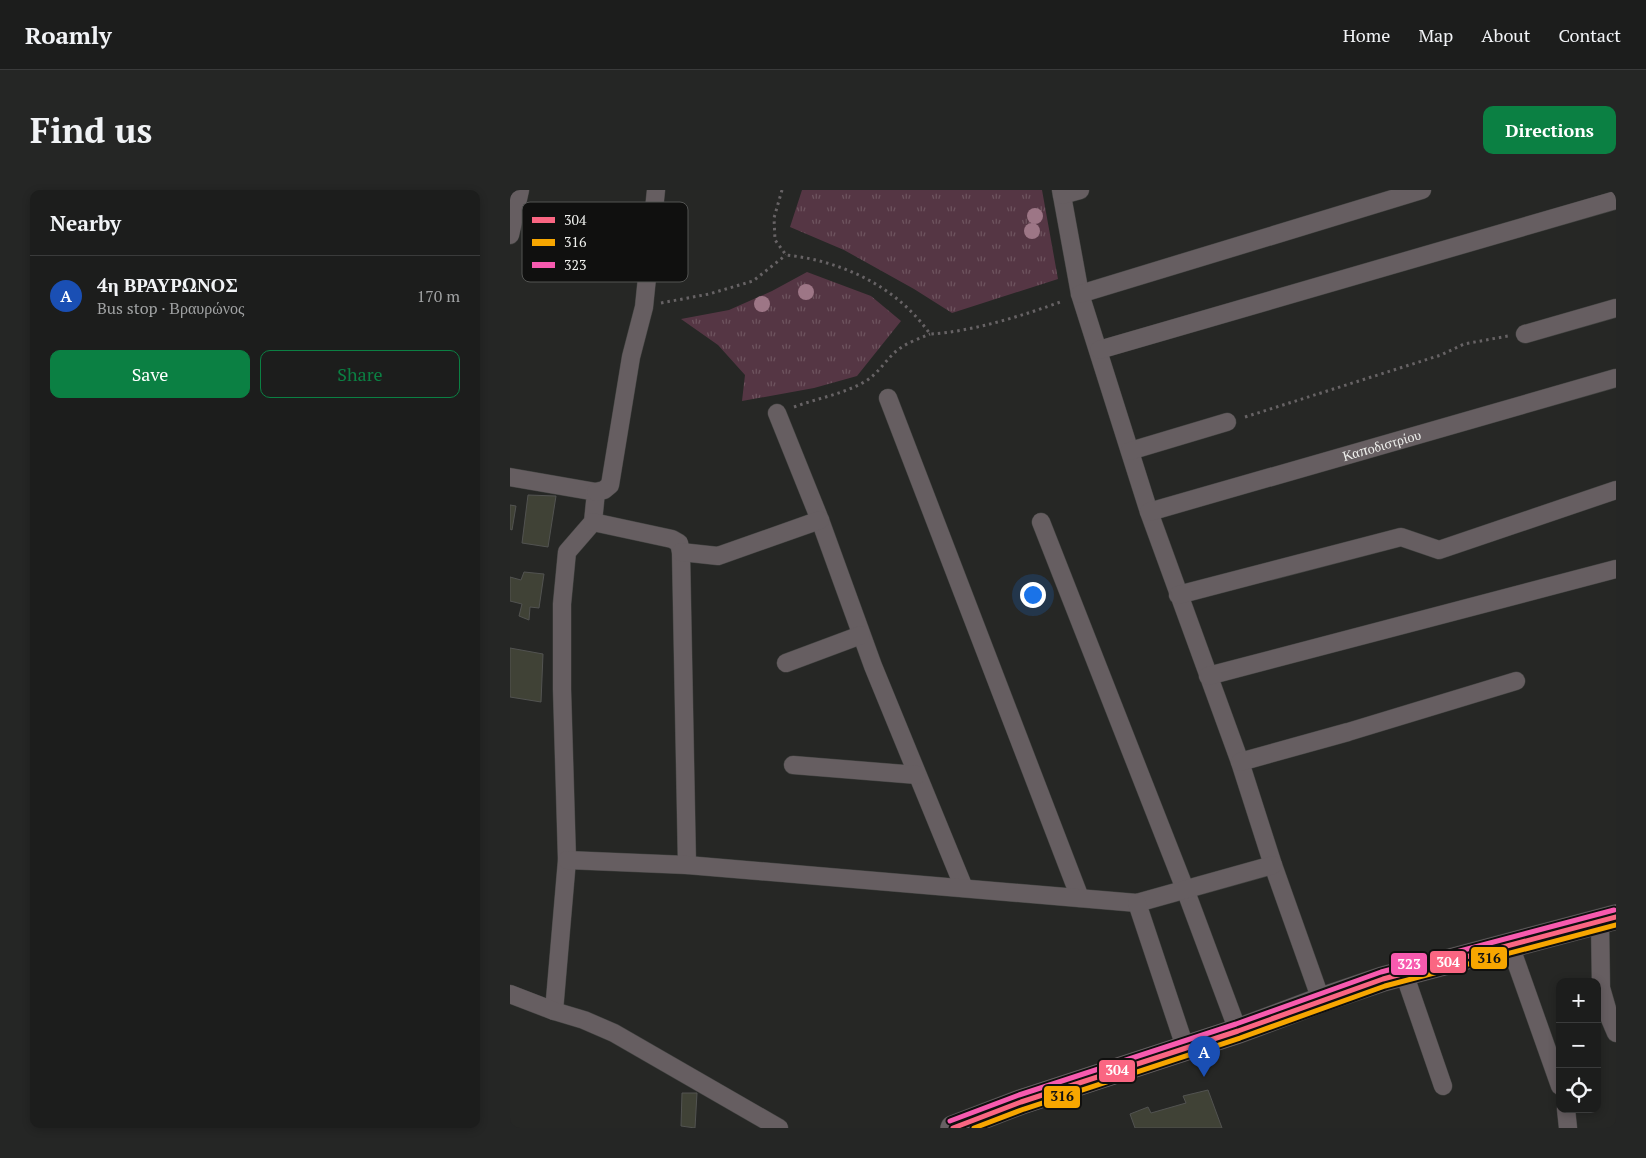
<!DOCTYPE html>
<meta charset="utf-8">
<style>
:root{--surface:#1c1d1c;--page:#252625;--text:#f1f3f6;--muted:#a0a2a3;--line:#3a3b3b;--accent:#0b8043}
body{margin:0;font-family:"PT Serif",serif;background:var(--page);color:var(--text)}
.controls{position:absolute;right:15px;bottom:15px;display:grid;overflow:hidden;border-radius:10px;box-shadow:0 2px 8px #0003}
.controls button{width:45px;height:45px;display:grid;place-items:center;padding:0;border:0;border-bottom:1px solid var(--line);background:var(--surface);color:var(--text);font:25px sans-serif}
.you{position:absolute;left:522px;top:404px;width:18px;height:18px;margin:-12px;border:4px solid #fff;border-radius:50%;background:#1a73e8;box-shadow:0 0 0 8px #1a73e833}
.badge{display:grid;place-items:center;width:32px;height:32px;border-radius:50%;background:var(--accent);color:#fff;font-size:16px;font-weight:700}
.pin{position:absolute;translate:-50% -41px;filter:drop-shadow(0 1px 2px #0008)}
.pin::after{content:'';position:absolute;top:26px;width:18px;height:15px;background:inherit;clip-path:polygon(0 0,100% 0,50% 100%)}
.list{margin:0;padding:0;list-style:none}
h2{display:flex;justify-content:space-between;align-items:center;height:65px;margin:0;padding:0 20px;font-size:21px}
h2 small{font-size:16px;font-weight:400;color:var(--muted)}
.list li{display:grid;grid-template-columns:32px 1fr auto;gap:15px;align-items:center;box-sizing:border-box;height:80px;padding:0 20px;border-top:1px solid var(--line)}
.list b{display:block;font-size:19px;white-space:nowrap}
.list p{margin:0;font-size:16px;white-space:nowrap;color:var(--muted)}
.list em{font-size:16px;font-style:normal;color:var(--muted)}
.actions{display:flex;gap:10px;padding:15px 20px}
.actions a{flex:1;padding:11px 0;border:1px solid var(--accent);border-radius:10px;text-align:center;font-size:18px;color:var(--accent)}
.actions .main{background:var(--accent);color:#fff}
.icon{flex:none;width:28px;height:28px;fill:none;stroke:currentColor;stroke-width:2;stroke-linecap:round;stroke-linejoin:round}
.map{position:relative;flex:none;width:1106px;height:938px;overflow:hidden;border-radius:10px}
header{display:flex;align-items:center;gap:30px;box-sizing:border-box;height:70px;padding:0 25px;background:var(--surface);border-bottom:1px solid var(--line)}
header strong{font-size:24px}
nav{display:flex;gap:28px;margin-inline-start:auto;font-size:18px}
.intro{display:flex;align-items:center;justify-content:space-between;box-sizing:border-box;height:120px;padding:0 30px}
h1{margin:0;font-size:35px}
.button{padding:12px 22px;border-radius:10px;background:var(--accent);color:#fff;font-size:18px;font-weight:700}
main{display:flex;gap:30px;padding:0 30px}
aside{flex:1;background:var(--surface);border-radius:10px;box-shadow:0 2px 8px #0003}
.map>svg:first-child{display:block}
</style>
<header>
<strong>Roamly</strong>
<nav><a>Home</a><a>Map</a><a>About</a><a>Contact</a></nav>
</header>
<div class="intro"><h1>Find us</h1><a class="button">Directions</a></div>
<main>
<aside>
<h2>Nearby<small></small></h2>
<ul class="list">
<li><span class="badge" style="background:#1a4fb4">A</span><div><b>4η ΒΡΑΥΡΩΝΟΣ</b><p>Bus stop · Βραυρώνος</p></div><em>170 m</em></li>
</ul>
<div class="actions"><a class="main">Save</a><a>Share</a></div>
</aside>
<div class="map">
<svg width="1106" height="938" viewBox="0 0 1106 938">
<defs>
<pattern id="grass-tufts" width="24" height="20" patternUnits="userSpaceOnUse" patternTransform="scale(1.25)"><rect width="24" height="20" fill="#553644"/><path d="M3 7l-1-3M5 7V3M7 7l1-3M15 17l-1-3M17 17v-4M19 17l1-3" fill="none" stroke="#6e545f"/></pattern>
</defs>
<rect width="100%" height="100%" fill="#262725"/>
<g fill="url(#grass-tufts)">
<polygon points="292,0 532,0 548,89 442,123 404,99 334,60 280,37"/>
<polygon points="297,82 361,106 391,131 347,186 304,198 232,211 235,185 208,155 171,129 219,120 262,101"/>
</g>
<g fill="#404236" stroke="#525351">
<polygon points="18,305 46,306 38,357 12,353"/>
<polygon points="0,315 6,316 2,340 0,339"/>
<polygon points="14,382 34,384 29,418 20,417 19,430 9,426 12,414 0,411 0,387 11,390"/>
<polygon points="0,458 33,464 31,512 0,507"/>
<polygon points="698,900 712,938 625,938 620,924 638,917 641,923 676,913 673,906"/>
<polygon points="172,903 187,903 185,938 171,936"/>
</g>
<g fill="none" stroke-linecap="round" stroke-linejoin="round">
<g stroke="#424341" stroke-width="19">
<g id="street">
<polyline points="551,0 570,104 639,322 730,572 763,675 811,810"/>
<polyline points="552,5 570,0"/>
<polyline points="0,45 10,0"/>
<polyline points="570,104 912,0"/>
<polyline points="1015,144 1106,118"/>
<polyline points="589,160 1106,10"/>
<polyline points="378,208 570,708"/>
<polyline points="267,223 310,330 363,476 454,698"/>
<polyline points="620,261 717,232"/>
<polyline points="0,287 86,302 83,332 57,362 52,414 52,499 57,670 44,821"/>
<polyline points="86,302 94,300 100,295 121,167 134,117 146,0"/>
<path id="s1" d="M 639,322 L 1106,188"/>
<polyline points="83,332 162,349 169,353 171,362 177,675"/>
<polyline points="531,332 675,699 728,841"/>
<polyline points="171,362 208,366 310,330"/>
<polyline points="668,405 891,347 929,360 1106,300"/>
<polyline points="276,473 351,445"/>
<polyline points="698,486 1106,379"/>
<polyline points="730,572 838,542 1006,491"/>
<polyline points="283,575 407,585"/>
<polyline points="57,670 177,675 627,713 763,675"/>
<polyline points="627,713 675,857"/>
<polyline points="1090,731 1091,798 1100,829 1106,843"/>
<polyline points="1000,755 1050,896"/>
<polyline points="894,783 933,896"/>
<polyline points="0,804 44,821 74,830 104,843 269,938"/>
<polyline points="1056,919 1058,938"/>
</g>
</g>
<g stroke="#424341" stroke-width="26">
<polyline id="secondary" points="443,938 511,912 728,841 811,810 873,789 1106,727"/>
</g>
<g stroke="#676365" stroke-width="3" stroke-dasharray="2.5 4" stroke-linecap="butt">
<path d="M 272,0 L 264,28 L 265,50 L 276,65 C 333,71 387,97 420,144 C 461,142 515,125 553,111"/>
<polyline points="151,113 199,104 243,91 276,65"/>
<path d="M 284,217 C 308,208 334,204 356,191 C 367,184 374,173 383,164 C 393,154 408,149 420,144"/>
<polyline points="735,227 931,165 954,154 998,146"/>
</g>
<use href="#street" stroke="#665e61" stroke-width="18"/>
<use href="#secondary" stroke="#676063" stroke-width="25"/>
<g stroke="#10100f" stroke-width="9">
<polyline id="bus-1" points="443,938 511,912 728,841 873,789 1106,727"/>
</g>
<g stroke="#10100f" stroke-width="9">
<polyline id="bus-2" points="464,938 514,919 730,848 875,796 1106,735"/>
</g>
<g stroke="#10100f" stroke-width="9">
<polyline id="bus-3" points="440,931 509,905 726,834 871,782 1104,720"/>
</g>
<use href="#bus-1" stroke="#fa6682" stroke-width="5"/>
<use href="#bus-2" stroke="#f7a600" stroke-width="5"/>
<use href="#bus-3" stroke="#f75aaf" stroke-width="5"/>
</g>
<g fill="#9d7686">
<circle cx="525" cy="26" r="8"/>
<circle cx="522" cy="41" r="8"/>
<circle cx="296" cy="102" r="8"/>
<circle cx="252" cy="114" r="8"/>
</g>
<g text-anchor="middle" stroke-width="4" stroke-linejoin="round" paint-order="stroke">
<g font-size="14" fill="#f0f1ee" stroke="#10100f">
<text dy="5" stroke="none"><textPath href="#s1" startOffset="242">Καποδιστρίου</textPath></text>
</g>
</g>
<rect x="12" y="12" width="166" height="80" rx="8" fill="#10100f" stroke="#535452" stroke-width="1"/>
<rect x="22" y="27" width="23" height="6" fill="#fa6682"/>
<rect x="22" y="49" width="23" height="7" fill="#f7a600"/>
<rect x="22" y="72" width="23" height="6" fill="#f75aaf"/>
<g font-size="14" fill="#f0f1ee">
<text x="54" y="35">304</text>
<text x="54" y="57">316</text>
<text x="54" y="80">323</text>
</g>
<g stroke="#10100f" stroke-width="2">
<rect x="960" y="756" width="38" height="24" rx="5" fill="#f7a600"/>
<rect x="919" y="760" width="38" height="24" rx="5" fill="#fa6682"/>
<rect x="880" y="762" width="38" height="24" rx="5" fill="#f75aaf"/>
<rect x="588" y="869" width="38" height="24" rx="5" fill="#fa6682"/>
<rect x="533" y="895" width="38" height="24" rx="5" fill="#f7a600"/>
</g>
<g font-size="14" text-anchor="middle" font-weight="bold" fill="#fff">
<text x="938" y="777">304</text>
<text x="899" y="779">323</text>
<text x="607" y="885">304</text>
</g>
<g font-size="14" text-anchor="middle" font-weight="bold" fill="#111">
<text x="979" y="773">316</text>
<text x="552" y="911">316</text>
</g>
</svg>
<div class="controls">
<button>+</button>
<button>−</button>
<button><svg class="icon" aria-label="locate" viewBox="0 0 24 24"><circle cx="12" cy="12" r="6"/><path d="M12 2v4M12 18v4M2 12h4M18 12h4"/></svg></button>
</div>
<div class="you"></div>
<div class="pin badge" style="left:694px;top:887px;background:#1a4fb4">A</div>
</div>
</main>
